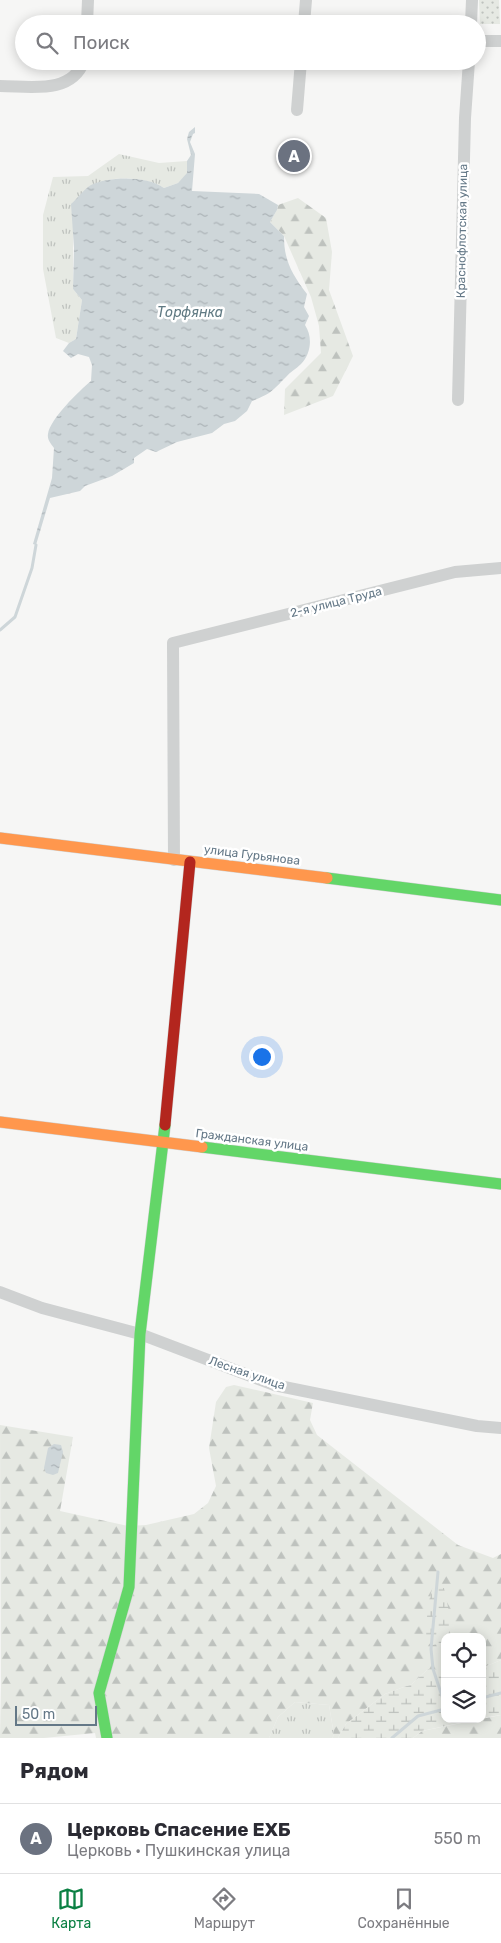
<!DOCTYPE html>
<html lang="ru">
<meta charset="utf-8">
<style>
:root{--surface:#fff;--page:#f7f7f7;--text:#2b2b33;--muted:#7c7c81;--line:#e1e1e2;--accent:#0b8043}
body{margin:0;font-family:Rubik,sans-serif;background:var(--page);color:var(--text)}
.controls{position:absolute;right:15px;bottom:15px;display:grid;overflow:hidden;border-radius:10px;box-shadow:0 2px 12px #0003}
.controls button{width:45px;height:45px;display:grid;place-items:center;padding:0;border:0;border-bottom:1px solid var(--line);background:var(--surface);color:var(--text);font:25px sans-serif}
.scale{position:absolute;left:15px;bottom:12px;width:82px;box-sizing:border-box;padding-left:5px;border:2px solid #647887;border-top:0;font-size:14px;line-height:18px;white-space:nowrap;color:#647887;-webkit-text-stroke:4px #fff;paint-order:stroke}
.you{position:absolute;left:261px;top:1056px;width:18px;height:18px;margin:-12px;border:4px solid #fff;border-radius:50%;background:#1a73e8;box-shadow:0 0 0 8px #1a73e833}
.badge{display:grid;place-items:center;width:32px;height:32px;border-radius:50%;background:var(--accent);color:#fff;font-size:16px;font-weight:700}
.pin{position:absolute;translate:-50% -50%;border:2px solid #fff;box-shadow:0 1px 5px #0006}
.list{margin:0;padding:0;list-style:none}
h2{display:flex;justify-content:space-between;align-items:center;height:65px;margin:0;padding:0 20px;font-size:21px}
h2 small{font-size:16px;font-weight:400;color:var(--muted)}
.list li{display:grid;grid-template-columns:32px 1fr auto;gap:15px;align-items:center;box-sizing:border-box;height:70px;padding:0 20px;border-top:1px solid var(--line)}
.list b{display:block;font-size:19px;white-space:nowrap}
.list p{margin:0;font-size:16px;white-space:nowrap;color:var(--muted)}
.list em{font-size:16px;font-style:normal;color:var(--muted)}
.icon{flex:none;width:28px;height:28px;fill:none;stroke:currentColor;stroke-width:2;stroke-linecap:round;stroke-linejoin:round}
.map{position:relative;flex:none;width:501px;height:1738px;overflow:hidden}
.search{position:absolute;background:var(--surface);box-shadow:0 2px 12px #0003;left:15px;right:15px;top:15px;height:55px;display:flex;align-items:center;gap:12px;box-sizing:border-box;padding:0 18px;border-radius:28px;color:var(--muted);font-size:19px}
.sheet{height:135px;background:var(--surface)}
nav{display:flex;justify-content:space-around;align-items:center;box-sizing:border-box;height:70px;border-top:1px solid var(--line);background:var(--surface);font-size:14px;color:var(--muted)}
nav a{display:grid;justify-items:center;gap:2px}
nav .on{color:var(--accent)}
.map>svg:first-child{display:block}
</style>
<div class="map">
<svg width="501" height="1738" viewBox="0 0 501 1738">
<defs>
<pattern id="grass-tufts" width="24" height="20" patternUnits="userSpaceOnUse" patternTransform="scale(1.25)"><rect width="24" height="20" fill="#e6e9e3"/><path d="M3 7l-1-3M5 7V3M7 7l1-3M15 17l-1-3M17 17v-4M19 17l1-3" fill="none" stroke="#bec2be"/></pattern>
<pattern id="forest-firs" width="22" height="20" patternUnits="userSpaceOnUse" patternTransform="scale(1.25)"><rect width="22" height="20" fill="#e6e9e3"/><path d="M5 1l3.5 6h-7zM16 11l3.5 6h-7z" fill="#bec2be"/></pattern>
<pattern id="wetland-marsh" width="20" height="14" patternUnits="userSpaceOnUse" patternTransform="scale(1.25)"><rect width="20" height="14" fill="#e6e9e3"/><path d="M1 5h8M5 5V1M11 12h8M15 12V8" fill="none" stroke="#bec2be"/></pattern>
<pattern id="park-dots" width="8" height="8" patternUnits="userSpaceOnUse" patternTransform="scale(1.25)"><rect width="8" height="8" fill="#e6e9e3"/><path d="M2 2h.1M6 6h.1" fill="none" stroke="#bec2be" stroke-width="1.8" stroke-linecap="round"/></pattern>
<pattern id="water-ripples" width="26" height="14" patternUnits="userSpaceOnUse" patternTransform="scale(1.25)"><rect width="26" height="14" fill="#ced6d9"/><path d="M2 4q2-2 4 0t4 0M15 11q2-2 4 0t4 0" fill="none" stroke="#abb2b6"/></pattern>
</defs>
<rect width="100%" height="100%" fill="#f6f6f5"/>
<g fill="url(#grass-tufts)">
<path d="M 119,154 L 159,163 L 187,161 L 188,174 L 178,183 L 164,188 C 151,179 121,175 106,181 C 95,186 82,194 73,203 L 73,289 L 82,300 L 76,339 L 69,343 L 56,338 L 43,269 L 43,215 L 53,177 L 88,176 Z"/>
<polygon points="295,1702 329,1705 334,1735 332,1738 269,1738 278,1717"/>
</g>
<g fill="url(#forest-firs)">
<polygon points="298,198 326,218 332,252 329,290 353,356 333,396 284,415 285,389 321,353 319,326 311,297 284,236 270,222 277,210 278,205"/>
<polygon points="234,1385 313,1403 310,1420 317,1435 458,1545 493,1558 501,1554 501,1660 482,1668 482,1637 445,1637 445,1669 428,1669 412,1684 385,1694 346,1724 338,1738 332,1738 334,1735 329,1705 295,1702 278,1717 269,1738 96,1738 95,1733 44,1738 0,1738 1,1686 0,1425 73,1437 60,1511 128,1526 146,1525 194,1514 208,1503 216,1486 209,1448 216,1402 226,1387"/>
<polygon points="501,1715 501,1738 413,1738 422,1731"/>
</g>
<g fill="url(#wetland-marsh)">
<polygon points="444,1588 451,1621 448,1637 445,1637 445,1643 433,1645 425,1642 428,1605 432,1589"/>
<polygon points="501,1660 501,1715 482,1718 482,1668"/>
<polygon points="428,1669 445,1669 445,1719 478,1719 422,1731 413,1738 338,1738 346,1724 385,1694 412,1684"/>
</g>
<polygon fill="url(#park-dots)" points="479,0 499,0 500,24 480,24"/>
<g fill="url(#water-ripples)">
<path d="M 195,127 L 195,133 L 193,134 L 190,142 L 195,154 L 192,191 L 259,194 L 278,205 L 277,210 L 270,222 L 284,236 C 284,261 292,274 307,294 L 304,307 L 309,316 L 305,325 C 313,337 311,354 301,364 C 296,369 290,372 286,377 C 271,392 272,393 252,401 L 247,411 L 235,421 L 224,424 L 212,433 L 177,442 L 156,452 L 147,449 L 134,458 L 134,463 L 112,476 L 85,486 L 80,491 L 50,498 L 36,545 L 33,544 L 52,478 L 54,448 C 51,444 47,440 48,434 C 50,419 79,391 91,381 L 92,365 L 89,357 L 78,354 L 71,358 L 63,351 L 69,343 L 76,339 L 82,300 L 73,289 L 74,248 L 71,204 C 77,199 84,189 91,185 C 110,176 147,176 164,188 L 178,183 L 187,173 L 187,161 L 191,155 L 187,139 L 189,132 Z"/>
<polygon points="54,1444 61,1445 63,1452 58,1473 53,1475 46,1473 44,1468 48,1448"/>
</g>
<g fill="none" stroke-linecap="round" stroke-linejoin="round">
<g stroke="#ced6d9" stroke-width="3">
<polyline points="0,630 15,617 32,568 36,545"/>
<polyline points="438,1572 431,1649 433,1669 445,1705"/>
<polyline points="482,1698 501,1693"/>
<polyline points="392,1738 418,1716 445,1709"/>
</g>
<g stroke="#d2d4d4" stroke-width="12">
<g id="fast">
<polyline points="327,878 501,900"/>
<polyline points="202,1147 501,1184"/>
<polyline points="107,1738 99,1693 129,1587 140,1334 165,1125"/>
</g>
</g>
<g stroke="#d2d4d4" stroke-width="12">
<g id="slow">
<polyline points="0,838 327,878"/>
<polyline points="0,1122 202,1147"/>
</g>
</g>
<g stroke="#d2d4d4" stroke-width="12">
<polyline id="jam" points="165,1125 190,862"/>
</g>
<g stroke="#cfd1d1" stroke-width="12">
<polyline points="87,24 88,0"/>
<polyline points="304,24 306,0"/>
<polyline points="471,24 472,0"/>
<polyline points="477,41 501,41"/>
<path d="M 0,86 C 30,86 71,95 84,61"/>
<polyline points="297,110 301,61"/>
<polyline points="458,400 465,118 469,61"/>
<polyline points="174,860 173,643 455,572 501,568"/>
<polyline points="0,1292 42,1308 140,1334 274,1385 477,1426 501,1428"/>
</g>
<use href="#fast" stroke="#63d668" stroke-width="11"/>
<use href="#slow" stroke="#ff974d" stroke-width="11"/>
<use href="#jam" stroke="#b3261e" stroke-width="11"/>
</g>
<g text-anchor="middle" stroke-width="5" stroke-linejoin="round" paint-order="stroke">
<g font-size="12" fill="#647887" stroke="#fff">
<text transform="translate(462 231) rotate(-89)" y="4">Краснофлотская улица</text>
<text transform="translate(336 602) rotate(-14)" y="4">2-я улица Труда</text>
<text transform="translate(252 855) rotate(7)" y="4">улица Гурьянова</text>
<text transform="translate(252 1140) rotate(7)" y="4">Гражданская улица</text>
<text transform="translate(247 1373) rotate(19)" y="4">Лесная улица</text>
</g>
<g font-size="14" font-style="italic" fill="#607a83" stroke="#fff">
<text x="190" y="317">Торфянка</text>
</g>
</g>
</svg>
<div class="controls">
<button><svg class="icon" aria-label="locate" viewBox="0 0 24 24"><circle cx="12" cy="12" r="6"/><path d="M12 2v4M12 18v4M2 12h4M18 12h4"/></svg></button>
<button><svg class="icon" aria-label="layers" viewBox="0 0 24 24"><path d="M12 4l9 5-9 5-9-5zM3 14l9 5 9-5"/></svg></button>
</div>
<div class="scale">50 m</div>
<div class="you"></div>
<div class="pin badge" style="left:294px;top:156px;background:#6b7280">A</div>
<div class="search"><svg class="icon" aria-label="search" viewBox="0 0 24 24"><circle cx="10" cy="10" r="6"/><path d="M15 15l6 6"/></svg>Поиск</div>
</div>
<section class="sheet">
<h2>Рядом<small></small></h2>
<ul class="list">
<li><span class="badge" style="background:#6b7280">A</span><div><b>Церковь Спасение ЕХБ</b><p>Церковь · Пушкинская улица</p></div><em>550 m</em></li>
</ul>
</section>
<nav>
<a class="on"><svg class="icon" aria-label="map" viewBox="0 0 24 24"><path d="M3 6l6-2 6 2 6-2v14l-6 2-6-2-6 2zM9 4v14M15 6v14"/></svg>Карта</a>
<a><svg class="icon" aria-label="directions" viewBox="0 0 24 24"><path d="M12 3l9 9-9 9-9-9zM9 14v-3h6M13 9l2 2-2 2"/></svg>Маршрут</a>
<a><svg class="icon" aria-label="saved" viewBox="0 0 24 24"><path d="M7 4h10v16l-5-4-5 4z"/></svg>Сохранённые</a>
</nav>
